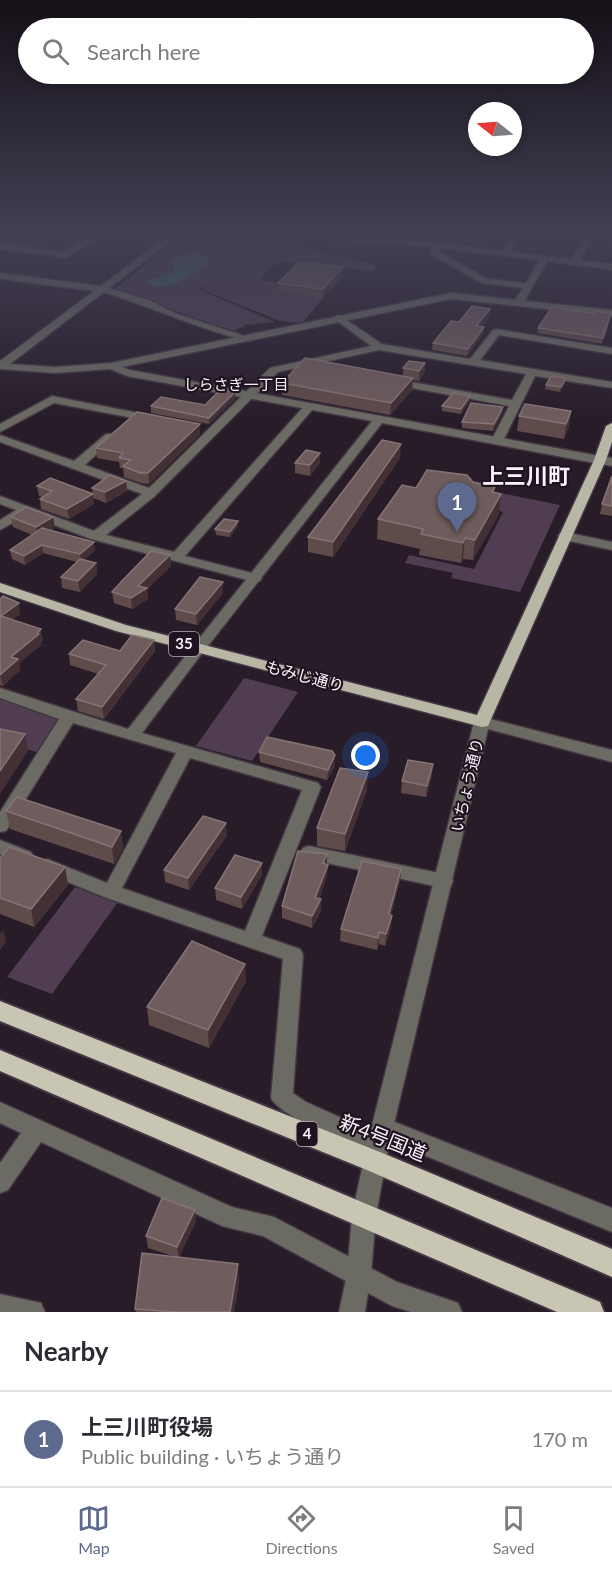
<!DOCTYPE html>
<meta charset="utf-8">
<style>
:root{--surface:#fff;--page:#f7f7f7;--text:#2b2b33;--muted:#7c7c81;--line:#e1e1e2;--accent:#5d698e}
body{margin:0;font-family:Lato,"Noto Sans JP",sans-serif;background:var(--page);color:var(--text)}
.compass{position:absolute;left:468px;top:102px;width:54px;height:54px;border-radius:50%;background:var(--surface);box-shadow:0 3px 9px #0003;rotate:287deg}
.you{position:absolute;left:366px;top:756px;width:21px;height:21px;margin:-15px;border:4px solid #fff;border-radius:50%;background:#1a73e8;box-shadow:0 0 0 9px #1a73e833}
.badge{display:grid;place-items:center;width:39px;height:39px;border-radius:50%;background:var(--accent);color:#fff;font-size:20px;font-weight:700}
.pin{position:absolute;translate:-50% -50px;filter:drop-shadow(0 2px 3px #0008)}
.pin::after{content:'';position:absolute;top:32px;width:21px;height:18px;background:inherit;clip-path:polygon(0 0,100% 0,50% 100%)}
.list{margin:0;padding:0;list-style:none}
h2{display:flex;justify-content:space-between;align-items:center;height:78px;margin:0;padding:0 24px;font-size:26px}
h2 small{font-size:20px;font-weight:400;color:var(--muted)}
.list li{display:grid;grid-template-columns:39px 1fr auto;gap:18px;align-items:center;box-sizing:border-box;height:96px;padding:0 24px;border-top:2px solid var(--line)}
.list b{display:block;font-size:22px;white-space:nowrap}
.list p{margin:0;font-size:20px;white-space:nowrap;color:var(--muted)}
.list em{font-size:20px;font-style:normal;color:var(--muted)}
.icon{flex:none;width:33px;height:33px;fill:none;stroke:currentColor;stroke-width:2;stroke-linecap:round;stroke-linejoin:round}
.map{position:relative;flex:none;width:612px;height:1312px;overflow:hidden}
.search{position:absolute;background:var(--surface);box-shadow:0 3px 9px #0003;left:18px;right:18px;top:18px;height:66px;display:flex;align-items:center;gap:15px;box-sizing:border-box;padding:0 21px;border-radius:33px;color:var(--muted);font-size:22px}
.sheet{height:174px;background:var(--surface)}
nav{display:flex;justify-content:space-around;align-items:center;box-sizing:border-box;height:84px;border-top:2px solid var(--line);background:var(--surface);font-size:16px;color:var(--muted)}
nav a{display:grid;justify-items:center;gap:3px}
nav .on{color:var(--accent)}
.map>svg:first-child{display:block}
</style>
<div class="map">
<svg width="612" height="1312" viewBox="0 0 612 1312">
<rect width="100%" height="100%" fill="#281c29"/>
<g fill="#503d51">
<path d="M 181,236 L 280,236 L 271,241 L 378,265 L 372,271 L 283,261 C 273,265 263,269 262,280 L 284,285 L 278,292 L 323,298 L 302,323 L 280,321 L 203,290 L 209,283 L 200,290 L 275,322 L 246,325 L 234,331 C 193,319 155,302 114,290 Z"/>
<polygon points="490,491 560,505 520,592 451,578 453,573 405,563 409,555 474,569 503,512 496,510"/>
<polygon points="244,678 298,692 252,761 196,746"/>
<polygon points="0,698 56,717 59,723 39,753 0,740"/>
<polygon points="75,887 118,902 52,994 7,977"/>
</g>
<polygon fill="#3c676f" points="195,253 209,257 210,263 173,285 157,287 148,284 150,280 174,272 172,262 181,255"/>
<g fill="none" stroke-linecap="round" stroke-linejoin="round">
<g stroke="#413642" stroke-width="3">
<g id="minor">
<polygon points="88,236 98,236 66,258 0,249 0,243 64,252"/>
<path d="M 329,236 L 365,236 L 436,242 L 440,240 L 444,243 L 503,251 L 513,236 L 521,236 L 511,252 L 572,259 L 585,236 L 593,236 L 580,260 L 612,264 L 612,270 L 547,261 L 524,302 L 519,305 L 514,302 L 523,288 L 482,283 L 430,254 L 432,247 L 333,239 ZM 441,248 L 539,260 L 526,283 L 487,279 L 438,251 Z"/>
<path d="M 103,286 L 149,300 L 177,314 L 251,338 L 246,341 C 196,328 149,306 100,291 L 98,289 Z"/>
<polygon points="339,315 382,344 470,359 493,330 496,329 612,348 612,354 499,335 480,360 612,382 612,388 535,376 503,441 497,444 491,441 509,406 395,385 390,382 395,379 512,400 526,374 379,350 278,372 155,496 106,535 174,552 305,405 313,405 313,409 185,556 260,575 262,578 260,581 255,582 91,539 27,515 0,530 0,520 16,510 0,504 0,496 94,531 142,494 0,442 0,435 74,461 106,434 114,434 114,438 85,465 149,488 270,368 371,346 336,320 336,316"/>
<polygon points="52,396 154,416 160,419 154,422 54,403 0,432 0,424"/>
<polygon points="600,456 612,458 612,466 596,463 594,460"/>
<path d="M 199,643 L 206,648 L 142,733 L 318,783 L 321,787 L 262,936 L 300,949 L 303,955 L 293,1093 L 306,1102 L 373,1132 L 371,1127 L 374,1120 L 382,1117 L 612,1208 L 612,1232 L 387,1140 L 389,1145 L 386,1152 L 378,1156 C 356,1147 280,1117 271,1098 L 283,959 L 104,897 L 41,871 L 38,866 L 41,861 L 47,859 L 107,883 L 176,753 L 73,723 L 6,831 L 0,832 L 0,812 L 59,719 L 0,698 L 0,688 L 128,729 L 194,645 ZM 190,758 L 302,790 L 245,931 L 122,888 Z"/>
<polygon points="0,840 31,852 34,857 31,862 25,864 0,854"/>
<polygon points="309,846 444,874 451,876 453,881 451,886 444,888 303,858 300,853 303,848"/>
<polygon points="0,1102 232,1207 274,1217 397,1282 458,1303 462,1312 411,1312 392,1306 263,1236 222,1226 41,1142 8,1190 0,1193 0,1163 21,1133 0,1123"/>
<polygon points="0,1294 41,1303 45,1312 0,1312"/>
</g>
</g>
<g stroke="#413642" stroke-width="3">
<g id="tertiary">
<polygon points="167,236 177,236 10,364 55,367 111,363 451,293 612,310 612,316 451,299 122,367 130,370 600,456 606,460 600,464 382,423 204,651 194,651 192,648 194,645 372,421 127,376 110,369 55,373 0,369 0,361 94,291 0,279 0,273 101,286"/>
<polygon points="565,532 612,542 612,550 560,539 558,536 560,533"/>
<polygon points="482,717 612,750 612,762 488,729 389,1145 376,1215 371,1274 365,1312 339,1312 347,1274 352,1215 367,1145 474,722"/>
</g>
</g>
<g stroke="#413642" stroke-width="3">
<polygon id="primary" points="612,423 612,442 606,460 488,726 482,727 116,631 0,592 0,583 126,625 477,715 594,460 606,426"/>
</g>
<g stroke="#413642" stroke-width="4">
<g id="trunk">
<polygon points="0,1001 385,1154 612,1249 612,1277 367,1170 0,1021"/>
<polygon points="0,1050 600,1302 604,1312 557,1312 0,1071"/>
</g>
</g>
<use href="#minor" fill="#6c6b63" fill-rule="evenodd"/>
<use href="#tertiary" fill="#6c6b63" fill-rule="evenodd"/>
<use href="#primary" fill="#b8b6a5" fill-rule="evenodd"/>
<use href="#trunk" fill="#c8c5b2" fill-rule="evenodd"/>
</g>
<g fill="#5f4b4a">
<polygon points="343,276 323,298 278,292 278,283"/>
<polygon points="596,314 610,318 602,344 537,333 538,328"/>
<polygon points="489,316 481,327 483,334 467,356 432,350 433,343 459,322"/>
<polygon points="403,368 425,372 419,381 413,380 412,390 390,415 282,395 282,383 403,376"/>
<polygon points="566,378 565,383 560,392 545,389 546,385"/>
<polygon points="235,392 235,399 209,424 151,413 151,406 205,405"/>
<polygon points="470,401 461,414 442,411 442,406"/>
<polygon points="503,407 502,414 493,431 462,428 462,422"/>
<polygon points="571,411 569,426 564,439 517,431 519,416"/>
<polygon points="200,424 200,434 149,484 141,483 124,477 123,468 120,468 119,462 97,458 96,448"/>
<polygon points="320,453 320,463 310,476 295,473 295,463"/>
<polygon points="400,458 333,557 308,552 308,537"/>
<polygon points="612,476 612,516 600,514 602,504"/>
<polygon points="126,481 127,491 106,503 93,498 92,488"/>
<polygon points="473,482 495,487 494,492 499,514 473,560 463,559 461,563 419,555 420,549 377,539 378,519 416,488"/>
<polygon points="37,486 94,504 69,519 41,509 40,499 42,497 39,496"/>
<polygon points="11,517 53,517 55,528 50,530 95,550 84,560 96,563 97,574 80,592 62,588 61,577 77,562 43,553 25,565 12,559 10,550 32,535 13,527"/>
<polygon points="238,526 230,537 216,535 215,529"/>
<polygon points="170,555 171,566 147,589 148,599 132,609 114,603 112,592"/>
<polygon points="223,582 223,593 197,625 176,620 175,609"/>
<polygon points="0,599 20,614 13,619 43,640 41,642 41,645 19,663 20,670 3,686 0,685"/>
<polygon points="154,640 155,651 104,719 78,711 76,699 98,674 70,665 69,654 120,651"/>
<polygon points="259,752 335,755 335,766 327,780 260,762"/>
<polygon points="432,776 426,797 401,793 402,781"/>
<polygon points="367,790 345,851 317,846 317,828"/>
<polygon points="6,811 121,831 123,848 114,864 10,829"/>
<polygon points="227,835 189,890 165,882 164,870"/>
<polygon points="327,854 327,876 319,899 321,911 312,928 282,918 282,906"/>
<polygon points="0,858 65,867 68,885 34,927 0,914"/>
<polygon points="401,869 400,881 391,915 391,928 385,946 379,944 377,950 340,941 341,929"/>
<polygon points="262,875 242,909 216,900 215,888"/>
<polygon points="246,981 209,1048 149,1025 147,1007"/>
<polygon points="195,1210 196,1221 179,1257 239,1281 234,1312 136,1312 135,1309 176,1257 148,1248 146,1236"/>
</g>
<g fill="#423035">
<polygon points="343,267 343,276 323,298 323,289"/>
<polygon points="490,309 489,316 476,333 476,326"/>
<polygon points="611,313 610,318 602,344 603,338"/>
<polygon points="484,327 483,334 467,356 468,349"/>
<polygon points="425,363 425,372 419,381 419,371"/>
<polygon points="413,378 412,390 390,415 391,403"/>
<polygon points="566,378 565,383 560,392 561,387"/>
<polygon points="235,392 235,399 209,424 209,418"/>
<polygon points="470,396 470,401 461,414 461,409"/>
<polygon points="503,407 502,414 493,431 494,424"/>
<polygon points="571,411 569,426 564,439 566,424"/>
<polygon points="200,424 200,434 149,484 148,473"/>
<polygon points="401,444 400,458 333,557 333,542"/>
<polygon points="320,453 320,463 310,476 310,465"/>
<polygon points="126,481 127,491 106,503 105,492"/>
<polygon points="93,494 94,504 69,519 67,509"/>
<polygon points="501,494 499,514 473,560 475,540"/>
<polygon points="53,517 55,528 38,538 36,527"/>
<polygon points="238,521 238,526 230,537 230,532"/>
<polygon points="465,538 463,559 461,563 463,543"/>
<polygon points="94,542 95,550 81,563 80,554"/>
<polygon points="42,545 43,553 25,565 24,556"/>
<polygon points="170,555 171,566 147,589 148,599 132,609 131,598 138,586"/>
<polygon points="96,563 97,574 80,592 78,581"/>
<polygon points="223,582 223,593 197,625 196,614"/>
<polygon points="19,603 20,614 3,626 1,616"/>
<polygon points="41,629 43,640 41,642 41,645 19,663 20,670 3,686 0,675 11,657"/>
<polygon points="154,640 155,651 104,719 102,707"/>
<polygon points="25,734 28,751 0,794 0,771"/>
<polygon points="335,755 335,766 327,780 328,770"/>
<polygon points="433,764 432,776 426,797 427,786"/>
<polygon points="368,772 367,790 345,851 345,834"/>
<polygon points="226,823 227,835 189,890 188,878"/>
<polygon points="121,831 123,848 114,864 112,847"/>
<polygon points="327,854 327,866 323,863"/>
<polygon points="262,863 262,875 242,909 241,897"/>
<polygon points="328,865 327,876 315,910 315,898"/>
<polygon points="65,867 68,885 34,927 31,909"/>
<polygon points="401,869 400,881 388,926 389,914"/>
<polygon points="321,899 321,911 312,928 312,916"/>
<polygon points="392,916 391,928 385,946 386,934"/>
<polygon points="3,930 6,942 0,950 0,934"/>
<polygon points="379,932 379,944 377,950 378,938"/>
<polygon points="245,964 246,981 209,1048 208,1030"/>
<polygon points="195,1210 196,1221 179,1258 177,1247"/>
<polygon points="238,1264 239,1281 234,1312 230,1312"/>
</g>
<g fill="#6f5d5d" stroke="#857476" stroke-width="1.5">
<polygon points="299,262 343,267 323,289 278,283"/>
<polygon points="472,306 490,309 476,326 484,327 468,349 433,343 451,321 459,322"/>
<polygon points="552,307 596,314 597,311 611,313 603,338 538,328"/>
<polygon points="305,358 413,378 391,403 282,383"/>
<polygon points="409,361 425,363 419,371 403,368"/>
<polygon points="551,376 566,378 561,387 546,385"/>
<polygon points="220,390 235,392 209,418 151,406 161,397 205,405"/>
<polygon points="453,393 470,396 461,409 442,406"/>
<polygon points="471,403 503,407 494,424 462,422"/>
<polygon points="525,404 571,411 566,424 519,416"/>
<polygon points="137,412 200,424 148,473 140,473 123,466 131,460 119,458 123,453 96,448"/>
<polygon points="382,440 401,444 333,542 308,537"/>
<polygon points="306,450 320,453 310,465 295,463"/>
<polygon points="427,470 467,475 473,482 495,487 492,492 501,494 475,540 465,538 463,543 421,534 423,529 378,519 402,485 416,488"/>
<polygon points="110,475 126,481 105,492 92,488"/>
<polygon points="612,476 612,506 602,504"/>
<polygon points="50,478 93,494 67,509 40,499 52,491 37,486"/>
<polygon points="26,507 53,517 36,527 11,517"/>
<polygon points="224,519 238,521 230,532 215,529"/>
<polygon points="42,528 94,542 80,554 42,545 24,556 10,550"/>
<polygon points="151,551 170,555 138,586 147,588 131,598 112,592 121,582"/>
<polygon points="80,559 96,563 78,581 61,577"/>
<polygon points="200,577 223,582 196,614 175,609"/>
<polygon points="3,596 19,603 1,616 41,629 37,633 39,634 11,657 18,659 0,675 0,599"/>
<polygon points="132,635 154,640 102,707 76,699 106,665 69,654 83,640 120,651"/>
<polygon points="0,729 25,734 0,771"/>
<polygon points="267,737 332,751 335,755 328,770 259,752"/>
<polygon points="408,760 433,764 427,786 402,781"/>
<polygon points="340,768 368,772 345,834 317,828"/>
<polygon points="17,797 121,831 112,847 6,811"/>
<polygon points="203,816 226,823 188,878 164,870"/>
<polygon points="9,847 65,867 31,909 0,898 0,858"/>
<polygon points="298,851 327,854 323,863 328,865 315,898 321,899 312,916 282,906"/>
<polygon points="235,855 262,863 241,897 215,888"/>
<polygon points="362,861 401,869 389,914 392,916 386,934 379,932 378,938 341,929"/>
<polygon points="192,941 245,964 208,1030 147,1007"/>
<polygon points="162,1198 195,1210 177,1247 146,1236"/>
<polygon points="142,1253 238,1264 230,1312 176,1312 135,1309"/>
</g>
<linearGradient id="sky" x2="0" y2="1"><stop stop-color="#160f17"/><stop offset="0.56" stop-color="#424054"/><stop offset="1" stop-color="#424054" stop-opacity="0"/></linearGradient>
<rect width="612" height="420" fill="url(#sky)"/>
<g text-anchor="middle" stroke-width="4.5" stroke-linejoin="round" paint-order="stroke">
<g font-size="15" fill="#faf2fb" stroke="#1e131f">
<text x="236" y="390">しらさぎ一丁目</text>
</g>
<g fill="#1e131f" stroke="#b8afb9" stroke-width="1.5">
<rect x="169" y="632" width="30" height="24" rx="4.5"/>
<rect x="296.5" y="1122" width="21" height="24" rx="4.5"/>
</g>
<g font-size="15" font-weight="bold" fill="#faf2fb">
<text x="184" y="649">35</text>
<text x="307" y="1139">4</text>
</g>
<g font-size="16" fill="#faf2fb" stroke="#1e131f">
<text transform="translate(305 676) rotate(15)" y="6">もみじ通り</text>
<text transform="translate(467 785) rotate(-77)" y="6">いちょう通り</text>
</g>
<g font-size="20" fill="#faf2fb" stroke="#1e131f">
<text transform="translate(383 1138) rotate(22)" y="7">新4号国道</text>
</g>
<g font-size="22" font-weight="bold" fill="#faf2fb" stroke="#1e131f">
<text x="526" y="484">上三川町</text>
</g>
</g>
</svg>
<svg class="compass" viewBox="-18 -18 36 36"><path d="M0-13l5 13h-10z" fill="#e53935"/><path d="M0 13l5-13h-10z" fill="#7c7c81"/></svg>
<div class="you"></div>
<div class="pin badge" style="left:457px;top:532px">1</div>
<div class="search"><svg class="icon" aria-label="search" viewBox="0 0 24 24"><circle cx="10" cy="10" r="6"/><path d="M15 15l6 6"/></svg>Search here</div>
</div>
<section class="sheet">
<h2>Nearby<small></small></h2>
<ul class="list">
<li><span class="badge">1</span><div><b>上三川町役場</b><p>Public building · いちょう通り</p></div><em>170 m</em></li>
</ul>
</section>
<nav>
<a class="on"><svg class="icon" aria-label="map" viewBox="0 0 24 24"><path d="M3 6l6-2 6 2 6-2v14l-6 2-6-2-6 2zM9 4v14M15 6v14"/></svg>Map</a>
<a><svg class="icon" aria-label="directions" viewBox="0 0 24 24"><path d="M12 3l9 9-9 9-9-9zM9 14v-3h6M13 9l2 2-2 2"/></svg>Directions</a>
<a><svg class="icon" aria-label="saved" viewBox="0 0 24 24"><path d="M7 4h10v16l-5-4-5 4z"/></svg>Saved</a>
</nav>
